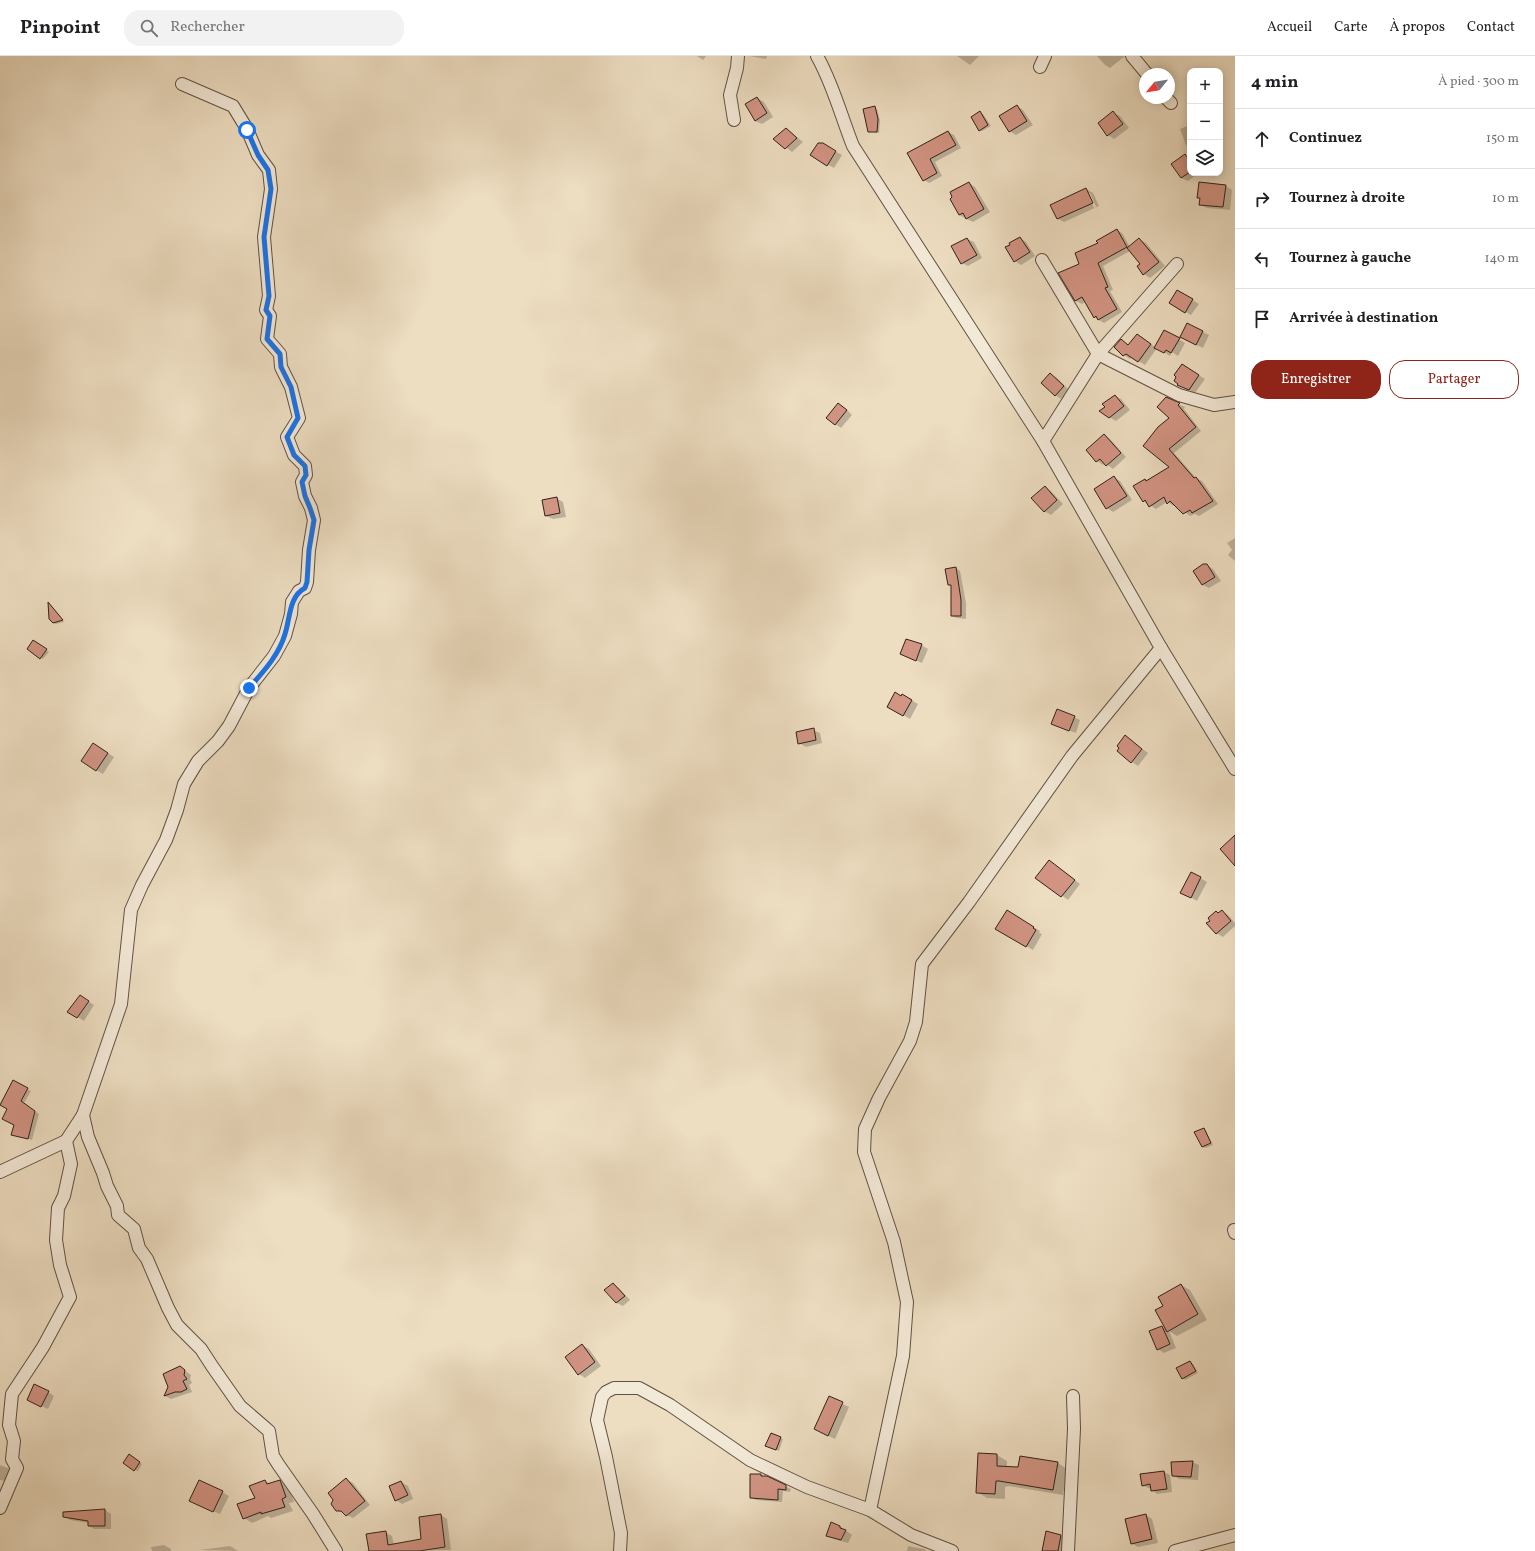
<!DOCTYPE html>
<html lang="fr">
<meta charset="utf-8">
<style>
:root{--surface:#fff;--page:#f2f2f2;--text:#202124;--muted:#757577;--line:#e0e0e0;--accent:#8f2418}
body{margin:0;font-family:Vollkorn,serif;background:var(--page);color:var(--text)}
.controls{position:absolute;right:12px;top:12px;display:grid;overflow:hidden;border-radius:8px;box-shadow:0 2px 10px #0003}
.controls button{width:36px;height:36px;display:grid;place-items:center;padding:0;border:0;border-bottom:1px solid var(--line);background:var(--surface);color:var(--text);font:20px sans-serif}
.compass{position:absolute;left:1139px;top:12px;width:36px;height:36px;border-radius:50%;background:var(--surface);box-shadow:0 2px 10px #0003;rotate:240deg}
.stop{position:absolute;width:12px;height:12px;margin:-9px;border:3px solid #1a73e8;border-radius:50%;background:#fff}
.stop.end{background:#1a73e8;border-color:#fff;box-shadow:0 1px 4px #0008}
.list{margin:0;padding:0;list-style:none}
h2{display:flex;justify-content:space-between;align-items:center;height:52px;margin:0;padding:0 16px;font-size:17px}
h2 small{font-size:13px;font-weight:400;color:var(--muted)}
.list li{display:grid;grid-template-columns:26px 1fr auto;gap:12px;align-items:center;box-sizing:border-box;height:60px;padding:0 16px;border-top:1px solid var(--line)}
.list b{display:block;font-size:15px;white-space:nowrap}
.list em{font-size:13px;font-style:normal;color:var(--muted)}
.actions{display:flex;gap:8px;padding:12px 16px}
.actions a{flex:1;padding:9px 0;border:1px solid var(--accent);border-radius:16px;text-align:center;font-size:14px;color:var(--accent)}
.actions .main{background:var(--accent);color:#fff}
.icon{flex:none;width:22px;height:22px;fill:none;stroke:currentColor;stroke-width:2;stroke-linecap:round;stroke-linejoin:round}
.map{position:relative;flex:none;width:1235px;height:1495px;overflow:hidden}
header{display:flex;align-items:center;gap:24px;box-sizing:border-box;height:56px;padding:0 20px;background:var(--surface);border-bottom:1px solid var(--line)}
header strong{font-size:19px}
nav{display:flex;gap:22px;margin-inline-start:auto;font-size:14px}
.search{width:280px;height:36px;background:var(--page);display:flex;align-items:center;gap:10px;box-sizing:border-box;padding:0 14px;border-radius:16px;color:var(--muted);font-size:15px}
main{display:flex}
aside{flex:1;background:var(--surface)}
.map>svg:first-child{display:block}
</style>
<header>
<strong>Pinpoint</strong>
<div class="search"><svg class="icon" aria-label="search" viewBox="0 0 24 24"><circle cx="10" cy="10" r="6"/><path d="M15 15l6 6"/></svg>Rechercher</div>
<nav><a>Accueil</a><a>Carte</a><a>À propos</a><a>Contact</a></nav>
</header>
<main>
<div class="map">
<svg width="1235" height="1495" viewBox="0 0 1235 1495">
<rect width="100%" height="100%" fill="#edddc1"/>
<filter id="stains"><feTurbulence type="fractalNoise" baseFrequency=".005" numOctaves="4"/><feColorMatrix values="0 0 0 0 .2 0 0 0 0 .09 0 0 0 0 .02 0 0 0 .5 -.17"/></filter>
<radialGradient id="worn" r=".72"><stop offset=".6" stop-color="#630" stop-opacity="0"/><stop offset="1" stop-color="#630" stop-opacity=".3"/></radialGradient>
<g fill="#0003" fill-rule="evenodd">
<polygon points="697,0 706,0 703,4"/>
<polygon points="750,0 767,0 766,3"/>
<polygon points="957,0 979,0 970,9"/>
<polygon points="1097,0 1125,0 1110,12 1105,9"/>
<polygon points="757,42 764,46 773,61 762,68 755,65"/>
<polygon points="1017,50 1023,54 1033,69 1016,79 1009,75"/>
<polygon points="874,51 877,53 880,65 879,77 869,75"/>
<polygon points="980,57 983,58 991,70 982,75 980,74"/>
<polygon points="1113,57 1120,60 1129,72 1114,83 1108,79"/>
<polygon points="1190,69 1190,92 1186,89 1180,73"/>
<polygon points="786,73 792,77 803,86 792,96 775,83"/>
<polygon points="948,76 954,79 961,92 935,106 942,120 929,127 924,124 909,97"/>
<polygon points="829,92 842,99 834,112 811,99"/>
<polygon points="1185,99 1190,102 1190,117 1199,117 1188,125 1181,122"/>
<polygon points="969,127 975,131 990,156 973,166 959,159"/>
<polygon points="1200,127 1226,130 1232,134 1230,154 1207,152 1200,149"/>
<path d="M 1086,133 L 1093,137 L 1099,150 L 1064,166 L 1058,163 ZM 1088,137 L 1090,137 L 1096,151 L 1094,152 Z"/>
<polygon points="1117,174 1122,177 1130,191 1139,183 1146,187 1165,210 1150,222 1144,218 1141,208 1130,195 1103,210 1113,234 1110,235 1122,256 1104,267 1094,261 1085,246 1082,248 1076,245 1060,217 1081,208 1099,187"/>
<polygon points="1020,182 1026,186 1035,200 1021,209 1015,205 1011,190"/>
<polygon points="967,183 974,186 982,202 968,210 962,207"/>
<polygon points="1178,235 1199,248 1191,259 1171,247"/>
<polygon points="1165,275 1185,287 1178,300 1172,296 1170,300 1157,292 1145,309 1132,301 1130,303 1124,299 1121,284 1129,290 1144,283 1155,291"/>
<polygon points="1203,276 1209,279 1203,292 1188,285"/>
<polygon points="1189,313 1205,323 1195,337 1178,329"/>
<polygon points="1050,318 1057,322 1070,335 1061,343 1055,339"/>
<polygon points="1115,340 1121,343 1130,354 1116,365 1109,361"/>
<polygon points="1166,342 1185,351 1184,353 1201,375 1174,397 1196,422 1202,425 1218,448 1199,460 1195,458 1190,460 1176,449 1174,450 1167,446 1156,453 1143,445 1145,424 1148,426 1171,411 1144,390 1171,362"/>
<polygon points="845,352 852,359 841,372 835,368"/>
<polygon points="1104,379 1110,383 1126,401 1113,413 1105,407 1103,409 1097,405 1087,394"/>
<polygon points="1114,422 1120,425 1132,444 1113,456 1107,452"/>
<polygon points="1045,431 1051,435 1063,448 1051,459 1044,455"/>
<polygon points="556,442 563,446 566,461 553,463 546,460"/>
<polygon points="1235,482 1235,505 1228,499 1232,494 1227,487"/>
<polygon points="1207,509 1213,513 1221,525 1209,532 1203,529 1194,515"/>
<polygon points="956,512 960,515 966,547 966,563 957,562 952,560 952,530 949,528"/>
<polygon points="49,548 51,549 64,566 56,568 53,567 50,563"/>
<polygon points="37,587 49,596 43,603 41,602"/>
<polygon points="921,589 928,593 922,607 902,598"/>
<polygon points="903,639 918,648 910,663 888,650"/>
<polygon points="1074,661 1080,664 1076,677 1059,671"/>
<polygon points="813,674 820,677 822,687 806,691 799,687"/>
<polygon points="1126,681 1148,697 1138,710 1132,706"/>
<polygon points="100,692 114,701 103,718 96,714"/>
<polygon points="1055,809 1080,828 1068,844 1037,821"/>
<polygon points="1192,817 1207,826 1197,845 1188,840"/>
<polygon points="1007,855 1040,875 1039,877 1042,878 1033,894 996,872"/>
<polygon points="1222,855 1228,859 1235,867 1235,870 1223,881 1216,877 1219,858"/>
<polygon points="86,944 94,949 84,965 69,955"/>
<polygon points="16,1027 31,1035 24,1047 39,1058 32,1084 12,1078 15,1068"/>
<polygon points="1204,1073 1206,1075 1213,1089 1206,1092 1203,1091"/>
<polygon points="613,1228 619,1232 630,1244 623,1250 617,1247 606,1234"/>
<polygon points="1181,1229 1190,1234 1207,1264 1177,1280 1169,1275 1176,1292 1164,1297 1158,1293 1162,1271 1168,1274 1165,1250"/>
<polygon points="582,1289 589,1293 601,1310 585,1322 579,1318"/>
<polygon points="1190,1306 1193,1308 1198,1317 1185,1324 1183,1322"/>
<polygon points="180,1311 191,1319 190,1323 192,1327 189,1329 192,1336 171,1343 165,1340"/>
<polygon points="48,1336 54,1340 48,1353 35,1347"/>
<polygon points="829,1341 849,1351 835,1383 822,1377"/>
<polygon points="780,1382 783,1383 779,1395 769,1391"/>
<polygon points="979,1398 997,1399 1007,1405 1007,1411 1018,1412 1058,1407 1067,1413 1063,1439 1009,1430 1005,1431 1005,1443 987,1442 977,1436"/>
<polygon points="132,1401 142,1408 138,1415 135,1414"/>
<polygon points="1192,1406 1199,1409 1198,1424 1179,1423 1173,1419"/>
<polygon points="0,1409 13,1414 11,1426 0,1424"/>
<polygon points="1164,1416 1170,1419 1172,1436 1157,1438 1152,1434 1152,1432 1148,1432 1143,1429 1141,1419"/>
<polygon points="761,1419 791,1433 790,1436 783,1435 782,1446 756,1444 751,1441"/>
<polygon points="346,1423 353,1427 370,1449 353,1462 337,1454"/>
<polygon points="265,1425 270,1428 280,1425 288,1429 294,1446 289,1447 293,1455 271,1462 268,1460 252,1467 244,1462 257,1442"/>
<polygon points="401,1426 408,1430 413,1443 402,1448 396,1444"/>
<polygon points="222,1436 229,1440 220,1458 196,1448"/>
<polygon points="105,1454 111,1458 111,1473 94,1473 89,1470 89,1467 70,1464 64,1460 64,1457"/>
<polygon points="441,1459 447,1463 451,1494 364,1495 370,1494 385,1476 392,1480 394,1489 422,1484"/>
<polygon points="1146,1459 1152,1463 1158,1487 1138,1491 1131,1487"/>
<polygon points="840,1470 852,1479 848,1487 834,1483 828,1480"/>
<polygon points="1061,1480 1067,1483 1065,1495 1043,1495"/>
<polygon points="164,1489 171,1493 171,1495 152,1495 151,1491"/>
<polygon points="230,1490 238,1495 200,1494"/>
<polygon points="908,1490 924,1493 927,1495 907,1495"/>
</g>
<g fill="#d29483" stroke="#30221b">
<polygon points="757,41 767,57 755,65 745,48"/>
<polygon points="1017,49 1027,65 1009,76 999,60"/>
<polygon points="875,50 878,63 877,76 868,76 863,53"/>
<polygon points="980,55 988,69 979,75 971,61"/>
<polygon points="1113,55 1123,68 1107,80 1098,67"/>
<polygon points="786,72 797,82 785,93 773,83"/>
<polygon points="948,75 956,89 930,103 937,117 923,125 907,97"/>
<polygon points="818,87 823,87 836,95 827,110 810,99"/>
<polygon points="1185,98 1190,105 1190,116 1181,122 1171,108"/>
<polygon points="969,126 984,153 966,163 963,157 959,159 950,143 952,141 950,136"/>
<polygon points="1199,126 1226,129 1223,151 1199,149 1200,142 1197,142"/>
<polygon points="1086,132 1093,147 1057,163 1050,149"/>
<polygon points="1117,173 1127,191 1098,207 1108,231 1105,232 1117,253 1098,264 1096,260 1094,262 1082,241 1075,245 1058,217 1079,208 1075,197 1098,187 1096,185"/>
<polygon points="1020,181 1030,196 1014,206 1005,191 1010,189 1009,187"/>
<polygon points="967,182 977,199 961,208 951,190"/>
<polygon points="1139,182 1159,206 1143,219 1137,210 1140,208 1127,192"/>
<polygon points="1177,234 1193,243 1185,257 1169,247"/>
<polygon points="1187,267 1203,275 1196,289 1180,281"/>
<polygon points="1164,274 1180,282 1171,297 1166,294 1164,297 1154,292"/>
<polygon points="1137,278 1151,288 1138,306 1126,298 1123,300 1114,291 1121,283 1128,289"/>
<polygon points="1182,308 1199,319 1189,334 1177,329 1178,328 1174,325 1176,321 1174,319"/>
<polygon points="1050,317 1064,330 1055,340 1041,327"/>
<polygon points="1115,339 1124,350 1109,362 1099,355 1105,351 1102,348"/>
<polygon points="1166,341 1180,347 1178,349 1196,371 1169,393 1194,422 1196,421 1213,445 1192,457 1190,454 1183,458 1170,445 1167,448 1164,441 1149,451 1145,444 1143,446 1133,430 1145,423 1146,425 1169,411 1143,390 1158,371 1169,362 1157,351"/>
<polygon points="838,347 847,354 835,369 826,362"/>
<polygon points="1104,378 1121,397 1106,410 1100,403 1096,406 1086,394"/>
<polygon points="1114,420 1127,440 1106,453 1094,433"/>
<polygon points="1045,430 1057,444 1044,456 1031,442"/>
<polygon points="557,441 560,457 545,460 542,444"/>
<polygon points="1203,508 1207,508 1215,521 1202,529 1193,515"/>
<polygon points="956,511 961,544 961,560 951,560 951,529 948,529 945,513"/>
<polygon points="48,546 63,564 53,567 49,563"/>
<polygon points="906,583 922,588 916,605 900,598"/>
<polygon points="33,584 47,593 40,603 27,593"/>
<polygon points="895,636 901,640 902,638 912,644 903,660 887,651"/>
<polygon points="1057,653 1075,660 1069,675 1051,668"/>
<polygon points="814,672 816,684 798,688 796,676"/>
<polygon points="1125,679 1142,693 1131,707 1117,695 1119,692 1117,690"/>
<polygon points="93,687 108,697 96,715 81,705"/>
<polygon points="1235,779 1235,810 1220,793"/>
<polygon points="1049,804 1075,824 1061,841 1035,822"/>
<polygon points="1191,816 1201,821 1191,842 1180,837"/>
<polygon points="1007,854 1034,871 1033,872 1036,874 1026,891 995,873"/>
<polygon points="1222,854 1231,865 1216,878 1206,867 1210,865 1208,862 1216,855 1218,857"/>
<polygon points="80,939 89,945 77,962 67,956"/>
<polygon points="13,1024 28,1032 21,1045 35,1055 28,1083 11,1079 14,1069 2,1063 7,1053 0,1049"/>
<polygon points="1204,1072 1211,1087 1202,1091 1194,1076"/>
<polygon points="613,1227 625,1240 616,1247 604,1234"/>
<polygon points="1181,1228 1198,1258 1167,1276 1155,1254 1163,1250 1158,1241"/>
<polygon points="1162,1270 1170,1288 1157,1294 1149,1275"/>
<polygon points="582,1288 595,1306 578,1319 565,1301"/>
<polygon points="1190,1305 1196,1315 1182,1323 1176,1312"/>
<polygon points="180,1310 185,1314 184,1319 187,1323 183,1325 187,1333 181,1336 175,1336 164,1340 168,1331 163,1318"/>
<polygon points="34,1328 49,1335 41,1351 27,1344"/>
<polygon points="829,1340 843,1346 828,1380 814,1373"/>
<polygon points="771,1377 781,1381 776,1394 765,1390"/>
<polygon points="978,1397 997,1398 997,1410 1018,1411 1020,1400 1058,1406 1053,1434 999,1425 996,1425 995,1438 976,1437"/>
<polygon points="129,1398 140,1406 134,1415 123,1407"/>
<polygon points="1193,1405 1191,1421 1172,1420 1171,1406"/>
<polygon points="1164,1415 1167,1433 1151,1435 1150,1428 1142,1430 1140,1418"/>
<polygon points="750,1418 761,1418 761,1420 767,1420 786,1429 786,1434 778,1433 778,1444 750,1442"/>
<polygon points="346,1422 365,1445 346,1460 341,1455 336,1455 331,1448 333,1444 328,1437"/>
<polygon points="199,1424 223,1435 213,1456 189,1445"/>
<polygon points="265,1424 267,1428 280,1424 286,1441 282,1443 285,1451 261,1458 261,1456 243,1463 237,1448 255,1442 249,1430"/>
<polygon points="401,1425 408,1439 395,1445 389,1430"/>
<polygon points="105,1453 105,1470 88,1470 88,1465 63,1461 63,1456"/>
<polygon points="441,1458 445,1491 419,1495 369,1495 366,1478 386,1475 388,1489 421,1483 419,1461"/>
<polygon points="1146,1458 1152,1483 1131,1488 1125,1463"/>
<polygon points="831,1466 840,1470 840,1472 846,1474 841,1484 826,1480"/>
<polygon points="1046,1475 1061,1479 1058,1495 1042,1495"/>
</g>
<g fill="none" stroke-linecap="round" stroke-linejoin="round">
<g stroke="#5f5144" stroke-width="14">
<g id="street">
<path d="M 817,0 C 833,28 841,60 853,90 L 1043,385 L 1161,592 L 1235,713"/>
<polyline points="1132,0 1147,18"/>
<polyline points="1040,11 1045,0"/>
<polyline points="182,28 233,50 247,73 258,99 269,114 271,133 264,181 269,240 266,254 270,260 267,283 280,298 281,311 291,331 299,362 287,381 294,399 305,410 306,419 302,426 305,440 311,452 314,464 309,494 307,526 305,532 299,535 292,546 291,558 285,580 274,600 249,632 229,670 218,685 198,705 184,728 177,754 166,784 142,829 131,854 121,948 83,1059 88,1081 103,1117 107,1130 117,1150 118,1159 134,1173 139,1192 147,1203 168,1252 177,1269 201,1293 212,1310 240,1350 269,1375 273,1400 278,1408 313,1458 336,1495"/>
<polyline points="1166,42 1171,47"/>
<polyline points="734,64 730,39 737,12 738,0"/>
<polyline points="1042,204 1098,298 1179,339 1214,349 1235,346"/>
<polyline points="1043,385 1098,298 1177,208"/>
<polyline points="0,1116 66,1085"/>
<polyline points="1234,1174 1235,1177"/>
<polyline points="0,1452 17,1412 12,1403 14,1385 9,1369 12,1338 43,1291 70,1241 60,1209 56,1184 58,1152 64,1140 71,1108 66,1085 83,1059"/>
<polyline points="870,1454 903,1300 907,1246 894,1186 864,1096 865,1073 879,1042 910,985 916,966 922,908 969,846 1072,700 1161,592"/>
<polyline points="620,1495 621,1477 606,1401 597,1364 602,1341 606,1336 614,1332 639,1332 670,1349 750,1404 807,1431 870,1454 911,1479 952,1495"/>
<polyline points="1068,1495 1074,1373 1073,1340"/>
<polyline points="1175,1495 1235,1479"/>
</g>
</g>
<use href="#street" stroke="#f3e9d7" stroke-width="12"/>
</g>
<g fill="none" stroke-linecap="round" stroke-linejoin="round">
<path stroke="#1a73e8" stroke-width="5" d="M 247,74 L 258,99 L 268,114 L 271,133 L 264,181 L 269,240 L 266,254 L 270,260 L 267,283 L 280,298 L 281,311 L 291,331 L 298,362 L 287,381 L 294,399 L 305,410 L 306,419 L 302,426 L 305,440 L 310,452 L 314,464 L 309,494 L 307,526 L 305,532 C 289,540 290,563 285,578 C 279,599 263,616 249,632"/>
</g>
<rect width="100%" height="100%" filter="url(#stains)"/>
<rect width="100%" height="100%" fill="url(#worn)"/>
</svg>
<div class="controls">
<button>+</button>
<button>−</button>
<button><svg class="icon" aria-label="layers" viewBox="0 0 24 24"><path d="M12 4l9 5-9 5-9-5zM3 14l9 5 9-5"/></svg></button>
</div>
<svg class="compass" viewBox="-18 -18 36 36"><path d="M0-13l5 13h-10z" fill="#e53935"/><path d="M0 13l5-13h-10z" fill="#757577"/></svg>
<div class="stop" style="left:247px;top:74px"></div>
<div class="stop end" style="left:249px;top:632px"></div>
</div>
<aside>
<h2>4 min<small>À pied · 300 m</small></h2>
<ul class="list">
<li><svg class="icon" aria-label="ahead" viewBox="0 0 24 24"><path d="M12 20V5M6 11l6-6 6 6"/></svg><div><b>Continuez</b></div><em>150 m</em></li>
<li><svg class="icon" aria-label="right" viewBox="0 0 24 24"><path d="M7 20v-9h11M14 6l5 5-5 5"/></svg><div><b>Tournez à droite</b></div><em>10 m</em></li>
<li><svg class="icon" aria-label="left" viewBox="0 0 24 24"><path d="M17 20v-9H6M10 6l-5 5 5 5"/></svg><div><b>Tournez à gauche</b></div><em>140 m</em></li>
<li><svg class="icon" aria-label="arrive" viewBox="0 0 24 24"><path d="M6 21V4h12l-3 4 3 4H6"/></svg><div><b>Arrivée à destination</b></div></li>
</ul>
<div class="actions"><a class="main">Enregistrer</a><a>Partager</a></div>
</aside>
</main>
